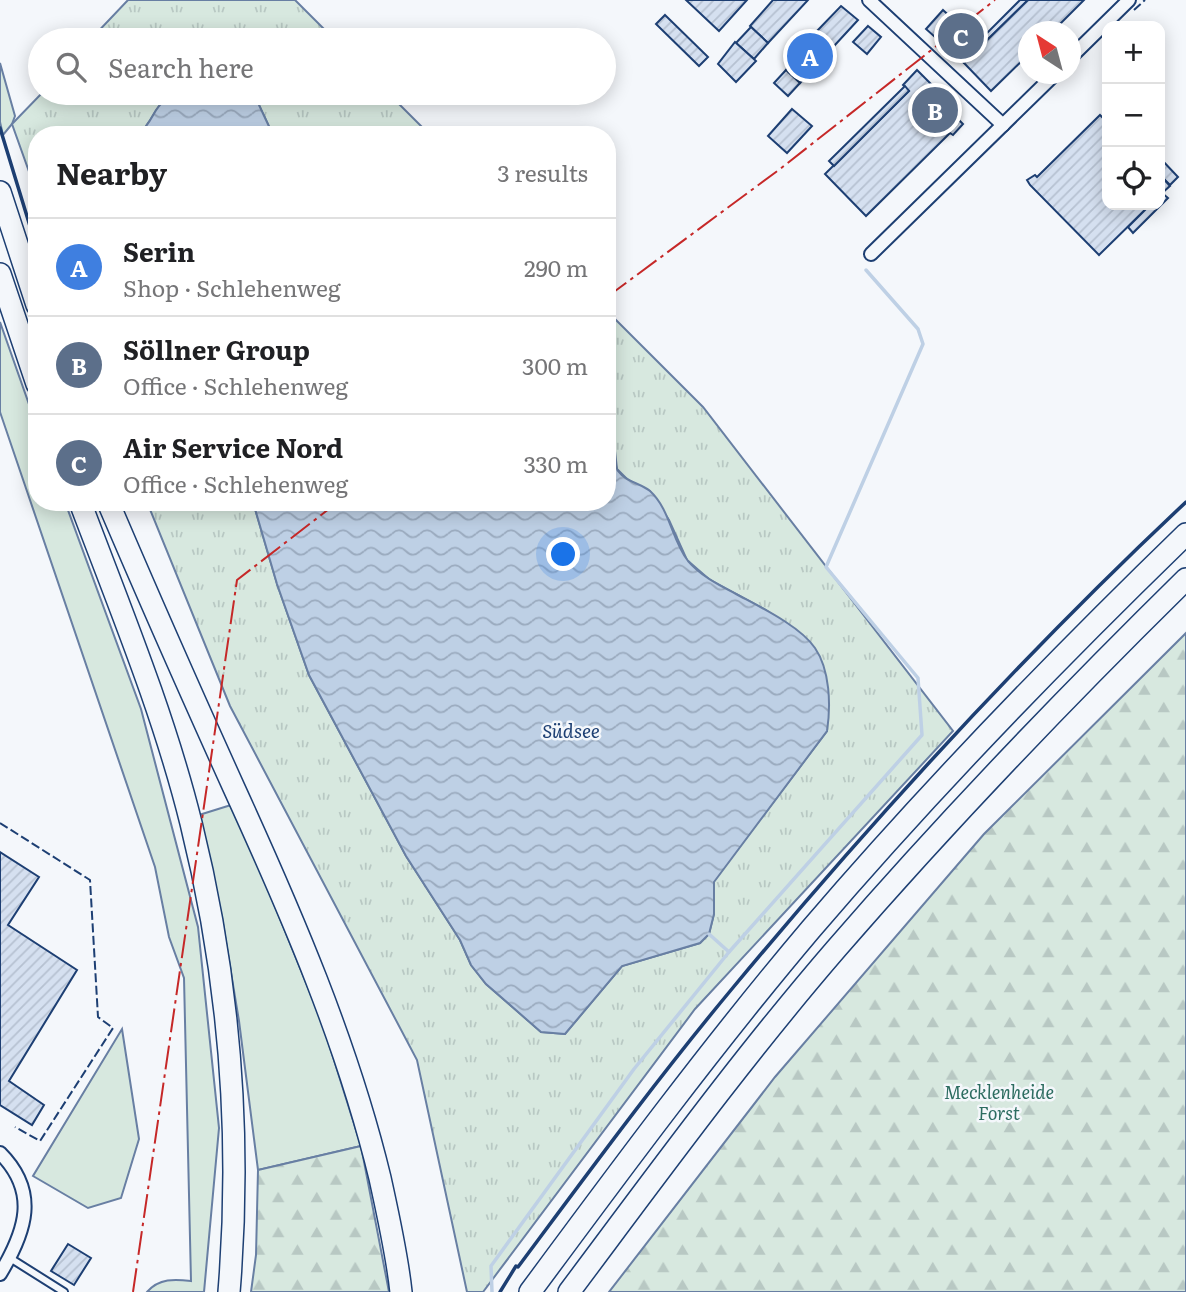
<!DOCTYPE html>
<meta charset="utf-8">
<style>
:root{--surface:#fff;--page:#f2f2f2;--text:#202124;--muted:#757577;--line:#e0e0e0;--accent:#0f766e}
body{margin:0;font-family:Literata,serif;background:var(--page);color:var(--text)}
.controls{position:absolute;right:21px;top:21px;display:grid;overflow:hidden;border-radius:14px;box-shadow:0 4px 18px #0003}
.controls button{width:63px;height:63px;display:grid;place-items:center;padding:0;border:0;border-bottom:2px solid var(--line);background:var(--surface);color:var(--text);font:35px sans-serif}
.compass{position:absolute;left:1018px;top:21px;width:63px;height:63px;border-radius:50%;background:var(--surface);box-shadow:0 4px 18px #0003;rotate:324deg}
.you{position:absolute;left:564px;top:555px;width:24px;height:24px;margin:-18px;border:5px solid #fff;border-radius:50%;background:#1a73e8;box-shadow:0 0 0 10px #1a73e833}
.badge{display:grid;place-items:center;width:46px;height:46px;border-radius:50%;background:var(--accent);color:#fff;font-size:23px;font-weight:700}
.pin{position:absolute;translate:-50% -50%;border:4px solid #fff;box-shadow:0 2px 7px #0006}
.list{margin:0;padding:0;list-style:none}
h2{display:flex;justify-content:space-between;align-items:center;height:91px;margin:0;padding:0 28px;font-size:30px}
h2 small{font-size:23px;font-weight:400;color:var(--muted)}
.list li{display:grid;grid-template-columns:46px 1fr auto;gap:21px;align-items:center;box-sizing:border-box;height:98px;padding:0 28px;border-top:2px solid var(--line)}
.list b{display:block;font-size:26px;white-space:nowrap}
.list p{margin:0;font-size:23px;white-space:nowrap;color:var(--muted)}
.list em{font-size:23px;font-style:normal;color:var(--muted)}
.icon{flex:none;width:38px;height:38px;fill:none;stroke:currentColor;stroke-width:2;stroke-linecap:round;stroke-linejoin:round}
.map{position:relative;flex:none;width:1186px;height:1292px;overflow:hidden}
.search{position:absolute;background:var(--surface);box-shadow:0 4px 18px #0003;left:28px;top:28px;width:588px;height:77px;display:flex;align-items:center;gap:18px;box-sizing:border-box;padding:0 24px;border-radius:38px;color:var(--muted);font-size:26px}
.panel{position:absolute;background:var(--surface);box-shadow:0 4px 18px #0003;left:28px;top:126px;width:588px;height:385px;border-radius:28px}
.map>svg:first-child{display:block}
</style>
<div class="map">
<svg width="1186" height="1292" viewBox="0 0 1186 1292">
<defs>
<pattern id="forest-firs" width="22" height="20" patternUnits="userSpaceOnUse" patternTransform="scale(1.75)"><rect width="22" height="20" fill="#d7e8df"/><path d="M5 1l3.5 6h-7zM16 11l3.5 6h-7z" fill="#b8c8c3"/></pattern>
<pattern id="park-tufts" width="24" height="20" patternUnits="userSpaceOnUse" patternTransform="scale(1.75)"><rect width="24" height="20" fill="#d7e8df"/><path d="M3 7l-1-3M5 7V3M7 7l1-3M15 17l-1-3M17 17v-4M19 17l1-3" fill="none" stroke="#b8c8c3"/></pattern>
<pattern id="water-waves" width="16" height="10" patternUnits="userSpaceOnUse" patternTransform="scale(1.75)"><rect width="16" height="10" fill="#bed0e5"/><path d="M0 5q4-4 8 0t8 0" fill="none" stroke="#9aaabe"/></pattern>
<pattern id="building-hatch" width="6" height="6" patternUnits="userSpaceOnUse" patternTransform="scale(1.75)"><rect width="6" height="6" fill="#d5e0f0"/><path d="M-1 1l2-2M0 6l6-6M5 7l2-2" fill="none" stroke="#b6c1d1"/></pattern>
</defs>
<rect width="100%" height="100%" fill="#f4f7fb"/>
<g fill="#d7e8df" stroke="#687fa3" stroke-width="2">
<polygon points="0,63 15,116 12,124 3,135 0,122"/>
<path d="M 0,322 L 37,427 L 37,502 L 65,502 L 141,709 L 198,927 L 219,1128 L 204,1292 L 147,1292 C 159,1278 175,1279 191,1281 L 184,978 L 169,937 L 155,867 L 0,412 Z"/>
<polygon points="231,805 261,872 322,1022 361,1146 258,1170 239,1021 222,918 199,815"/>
<polygon points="122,1029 139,1139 121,1198 88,1208 33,1176"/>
</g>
<g fill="url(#forest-firs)" stroke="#687fa3" stroke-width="2">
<polygon points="1186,633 1186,1292 609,1292 775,1077 984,834"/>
<polygon points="361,1146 389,1292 251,1292 256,1255 258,1170"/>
</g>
<g fill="url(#park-tufts)" stroke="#687fa3" stroke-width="2">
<polygon points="128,0 295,0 335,40 90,40"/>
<path d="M 42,93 L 189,93 C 149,99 161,114 138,135 L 37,135 L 37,194 L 12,124 Z"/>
<polygon points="249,93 388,93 430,135 273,135 259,105"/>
<polygon points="607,311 703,407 953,731 695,1009 483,1292 467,1292 417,1060 230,706 147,502 253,502 277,584 309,675 406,856 460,940 471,965 486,984 541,1032 565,1034 622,966 700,943 709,934 714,914 713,882 827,731 801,634 766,610 710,580 687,560 669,520 650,491 628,480 617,469 615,451 607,430"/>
</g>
<g fill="url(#water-waves)" stroke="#687fa3" stroke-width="2">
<path d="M 189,93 L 251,93 L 259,105 L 273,135 L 138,135 C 161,114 149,99 189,93 Z"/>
<path d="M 607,430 C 611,440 615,467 618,471 C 626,482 640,483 650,491 C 670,509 672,541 688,561 C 701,576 719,585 736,594 C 760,607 800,626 815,648 C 830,670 831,705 827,731 L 714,882 L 714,914 L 709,934 L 700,943 L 622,966 L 565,1034 L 541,1032 L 486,984 L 471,965 L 460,940 L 406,856 L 309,675 L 277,584 L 253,502 L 607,502 Z"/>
</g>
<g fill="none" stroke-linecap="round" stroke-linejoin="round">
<g stroke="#bed0e5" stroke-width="3.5">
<polyline points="729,952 922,735 918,678 826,567 923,344 918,329 866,270"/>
<polyline points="492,1292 491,1266 634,1069 729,952 709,934"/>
</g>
</g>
<g fill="url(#building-hatch)" stroke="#1d3f73" stroke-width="2">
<polygon points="686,0 747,0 719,31"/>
<polygon points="773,0 808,0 768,43 750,26"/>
<polygon points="1020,0 1028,0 984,43 981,39"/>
<polygon points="1028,0 1084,0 1052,32 1028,32 1028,55 991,91 964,63"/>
<polygon points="841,6 858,20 834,46 817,31"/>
<polygon points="943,10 982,46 964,63 926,29"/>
<polygon points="665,15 708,57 699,66 656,24"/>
<polygon points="868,26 881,37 867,54 853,42"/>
<polygon points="751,27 768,43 754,59 736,43"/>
<polygon points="819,33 834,46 800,83 786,70"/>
<polygon points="735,42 756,61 736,82 718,64"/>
<polygon points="786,70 800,83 788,96 774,83"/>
<polygon points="917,70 934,87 930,91 963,124 953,135 950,133 866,216 825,174 909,91 903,85"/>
<polygon points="905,86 909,91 834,166 829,161"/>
<polygon points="792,109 812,126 787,153 768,136"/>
<polygon points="1100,115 1107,122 1107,205 1150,205 1099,255 1030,185 1027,180 1035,175 1037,177"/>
<polygon points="1160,158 1178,177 1170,185 1160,175"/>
<polygon points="1160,175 1170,186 1160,195"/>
<polygon points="1162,193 1168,198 1133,233 1128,227 1150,205 1160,205 1160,195"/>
<polygon points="0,852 39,877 8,925 77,970 9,1081 44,1105 32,1125 0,1105"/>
<polygon points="68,1244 91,1258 74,1285 51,1271"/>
</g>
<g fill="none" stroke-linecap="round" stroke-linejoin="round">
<g stroke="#1d3f73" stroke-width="10">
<polyline id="lane" points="10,1258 64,1292"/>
</g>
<g stroke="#1d3f73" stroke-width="16">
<g id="street">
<polyline points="869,0 1003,125"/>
<polyline points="1070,58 1129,0"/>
<polyline points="871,254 1055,74"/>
<path d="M 0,1153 C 39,1192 26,1231 0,1274"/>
</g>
</g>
<g stroke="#1d3f73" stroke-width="24">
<g id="highway">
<polyline points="0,192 37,305"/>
<polyline points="0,274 37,384"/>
<path d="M 80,502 C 120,608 164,714 191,823 C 229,976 242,1135 229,1292"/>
<path d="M 108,502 C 149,598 191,693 234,788 C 292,915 347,1042 380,1178 C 388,1215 397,1254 401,1292"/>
<path d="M 530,1292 C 621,1169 712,1046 811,929 C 929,791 1056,660 1186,534"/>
<path d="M 569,1292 C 656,1176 741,1059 836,949 C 947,821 1065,698 1186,579"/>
</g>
</g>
<use href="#lane" stroke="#f4f7fb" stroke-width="6"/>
<use href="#street" stroke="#f4f7fb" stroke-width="12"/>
<use href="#highway" stroke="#f4f7fb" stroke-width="21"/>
<g stroke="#1d3f73" stroke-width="2" stroke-dasharray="9 3.5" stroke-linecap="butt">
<polyline points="1134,10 1145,0"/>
<polyline points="0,823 90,880 98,1017 113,1028 40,1141 15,1127"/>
</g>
<g stroke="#1d3f73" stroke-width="3.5">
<polyline points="0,128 37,249"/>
<path d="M 500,1292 L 516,1266 L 518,1267 C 588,1173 657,1079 731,990 C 873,819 1024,654 1186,502"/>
</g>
<g stroke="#c62828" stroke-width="2" stroke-dasharray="24 5 3.5 5" stroke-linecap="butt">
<polyline points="607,297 780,169 995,0"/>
<polyline points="133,1292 237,580 338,502"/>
</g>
</g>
<g text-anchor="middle" stroke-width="5" stroke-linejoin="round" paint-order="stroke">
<g font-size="18" font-style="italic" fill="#2c6c60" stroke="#f4f7fb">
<text x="999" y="1099">Mecklenheide<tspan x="999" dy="21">Forst</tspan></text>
</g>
<g font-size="19" font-style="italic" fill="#1d3f73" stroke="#f4f7fb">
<text x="571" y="738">Südsee</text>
</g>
</g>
</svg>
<div class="controls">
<button>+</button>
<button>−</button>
<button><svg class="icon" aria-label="locate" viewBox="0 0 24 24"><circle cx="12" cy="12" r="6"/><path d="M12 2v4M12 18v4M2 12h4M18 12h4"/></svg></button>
</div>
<svg class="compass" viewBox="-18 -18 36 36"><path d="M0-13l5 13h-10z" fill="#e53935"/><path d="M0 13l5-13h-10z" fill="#757577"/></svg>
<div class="you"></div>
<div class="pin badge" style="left:810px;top:56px;background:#3f7fe0">A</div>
<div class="pin badge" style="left:935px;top:110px;background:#5c6f8a">B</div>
<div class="pin badge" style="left:961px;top:36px;background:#5c6f8a">C</div>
<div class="search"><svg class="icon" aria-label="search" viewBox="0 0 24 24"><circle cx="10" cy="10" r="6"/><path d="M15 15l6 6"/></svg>Search here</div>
<section class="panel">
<h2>Nearby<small>3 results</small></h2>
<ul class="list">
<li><span class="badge" style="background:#3f7fe0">A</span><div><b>Serin</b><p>Shop · Schlehenweg</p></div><em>290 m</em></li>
<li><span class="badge" style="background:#5c6f8a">B</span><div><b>Söllner Group</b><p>Office · Schlehenweg</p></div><em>300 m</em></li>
<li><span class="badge" style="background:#5c6f8a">C</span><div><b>Air Service Nord</b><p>Office · Schlehenweg</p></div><em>330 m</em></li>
</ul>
</section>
</div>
